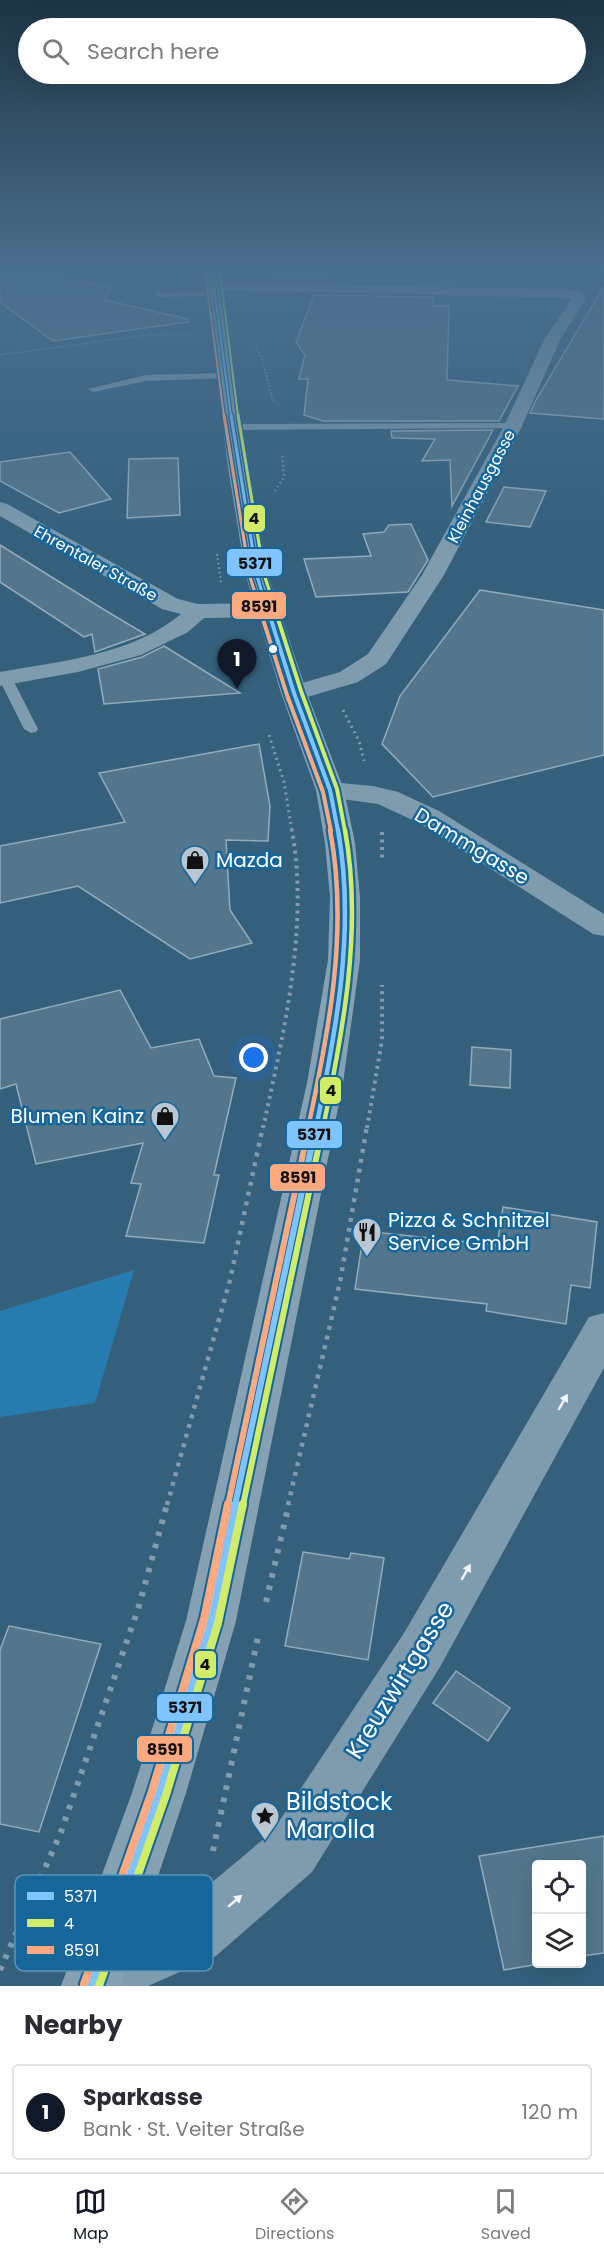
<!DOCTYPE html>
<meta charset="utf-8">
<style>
:root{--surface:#fff;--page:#f2f2f3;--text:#2b2b33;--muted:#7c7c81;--line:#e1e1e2;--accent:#111827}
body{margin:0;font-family:Poppins,sans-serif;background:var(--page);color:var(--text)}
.controls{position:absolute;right:18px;bottom:18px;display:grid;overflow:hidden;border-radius:6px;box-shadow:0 6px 24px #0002}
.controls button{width:54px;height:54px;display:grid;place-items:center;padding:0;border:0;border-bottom:2px solid var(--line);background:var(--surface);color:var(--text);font:30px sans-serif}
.you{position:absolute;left:254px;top:1058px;width:21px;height:21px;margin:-15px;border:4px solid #fff;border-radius:50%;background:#1a73e8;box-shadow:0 0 0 9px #1a73e833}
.badge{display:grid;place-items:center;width:39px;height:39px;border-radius:50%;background:var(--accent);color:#fff;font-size:20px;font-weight:700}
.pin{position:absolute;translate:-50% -50px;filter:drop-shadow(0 2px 3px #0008)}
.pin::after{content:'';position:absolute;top:32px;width:21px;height:18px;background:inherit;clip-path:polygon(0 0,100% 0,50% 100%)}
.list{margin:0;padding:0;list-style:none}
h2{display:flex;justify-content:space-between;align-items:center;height:78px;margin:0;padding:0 24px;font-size:26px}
h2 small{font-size:20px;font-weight:400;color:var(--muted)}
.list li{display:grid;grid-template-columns:39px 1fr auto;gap:18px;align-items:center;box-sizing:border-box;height:96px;margin:0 12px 12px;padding:0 12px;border:2px solid var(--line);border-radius:6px}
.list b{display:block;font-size:22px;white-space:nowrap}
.list p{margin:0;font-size:20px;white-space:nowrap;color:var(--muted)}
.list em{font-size:20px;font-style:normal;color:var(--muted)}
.icon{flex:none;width:33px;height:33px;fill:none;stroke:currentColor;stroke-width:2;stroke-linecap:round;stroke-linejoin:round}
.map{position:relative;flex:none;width:604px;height:1986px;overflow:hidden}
.search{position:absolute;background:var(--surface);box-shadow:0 6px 24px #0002;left:18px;right:18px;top:18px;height:66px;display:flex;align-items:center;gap:15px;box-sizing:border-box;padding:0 21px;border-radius:33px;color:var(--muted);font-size:22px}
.sheet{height:186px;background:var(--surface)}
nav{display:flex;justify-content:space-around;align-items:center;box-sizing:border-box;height:84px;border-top:2px solid var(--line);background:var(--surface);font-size:16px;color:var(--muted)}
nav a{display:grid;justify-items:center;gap:3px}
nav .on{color:var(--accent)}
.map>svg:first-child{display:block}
</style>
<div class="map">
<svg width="604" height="1986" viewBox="0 0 604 1986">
<rect width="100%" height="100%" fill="#34607c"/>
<polygon fill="#277caf" points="134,1270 95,1403 0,1417 0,1311"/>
<g fill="#53768c" stroke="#93acbb" stroke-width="1.5">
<polygon points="0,272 111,286 105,300 188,319 188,322 53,341 0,302"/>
<polygon points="604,286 604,419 530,413 536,400"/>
<polygon points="314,295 433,297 433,306 449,306 447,380 518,386 499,421 323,421 304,415 308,379 299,379 305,355 296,342"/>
<polygon points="493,430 452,506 450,460 422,461 435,439 392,438 391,431"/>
<polygon points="70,452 111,499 59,513 0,481 0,462"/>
<polygon points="178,458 180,515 127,518 129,459"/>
<polygon points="504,487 546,491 530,527 486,522"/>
<polygon points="411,524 428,560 408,592 316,597 304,559 371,556 363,534 384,532 389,525"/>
<polygon points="0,545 103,609 145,634 95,652 92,634 84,637 0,582"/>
<polygon points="480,590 604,610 604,755 433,797 382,744 400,696"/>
<polygon points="164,646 240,693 104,704 98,669 142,657"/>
<polygon points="259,744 270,806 268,841 226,840 230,910 252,943 190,959 78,886 0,903 0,846 125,822 99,773"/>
<polygon points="120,990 151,1048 199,1039 214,1076 236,1078 214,1175 219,1175 204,1243 126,1236 141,1184 131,1183 143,1143 36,1164 16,1084 0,1089 0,1019"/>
<polygon points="472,1047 511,1050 510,1088 470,1085"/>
<polygon points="503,1207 597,1222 590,1288 571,1285 566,1324 486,1311 487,1304 355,1289 364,1231 497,1245"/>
<polygon points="303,1552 349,1559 351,1553 384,1558 368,1660 285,1646"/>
<polygon points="9,1626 101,1644 39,1832 0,1824 0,1650"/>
<polygon points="456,1671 510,1708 488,1741 433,1703"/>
<polygon points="604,1836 604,1953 582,1956 582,1864 537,1864 537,1964 540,1964 504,1970 479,1856"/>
</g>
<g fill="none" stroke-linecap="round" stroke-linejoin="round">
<g stroke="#7f9cae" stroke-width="1.5" stroke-dasharray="1.5 2" stroke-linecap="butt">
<polyline points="256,346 262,358 273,402"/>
<polyline points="0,355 147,335 190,334"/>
</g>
<g stroke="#7f9cae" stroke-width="2" stroke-dasharray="1.5 3" stroke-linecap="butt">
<polyline points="275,491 284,477 282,453"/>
<polyline points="217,554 221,582"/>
</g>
<g stroke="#7f9cae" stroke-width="3" stroke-dasharray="2 4" stroke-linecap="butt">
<polyline points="237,641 247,668"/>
<polyline points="343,710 359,741 364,761"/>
<polyline points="269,735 284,782 292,831"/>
</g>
<g stroke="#7f9cae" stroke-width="4" stroke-dasharray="3 4.5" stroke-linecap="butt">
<polyline points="382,832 382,861"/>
<path d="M 263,1128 C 284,1031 309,928 292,830"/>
<polyline points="367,1128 382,1040 382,985"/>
</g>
<g stroke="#7f9cae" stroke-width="4.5" stroke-dasharray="4 6" stroke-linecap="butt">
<polyline points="167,1505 230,1280 263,1126"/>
<polyline points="288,1505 340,1282 367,1126"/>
</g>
<g stroke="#7f9cae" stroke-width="6" stroke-dasharray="4.5 8" stroke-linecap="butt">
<polyline points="266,1602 289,1504"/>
<polyline points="213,1851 259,1632"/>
<polyline points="0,1970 61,1832 139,1606 167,1504"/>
</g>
<g fill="#7f9cae" fill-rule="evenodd">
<polygon points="311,272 335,272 279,280 275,278"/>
<polygon points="213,292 216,292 216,296 159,297 155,295 159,293"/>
<polygon points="226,373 231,376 229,378 146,381 93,392 88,389 146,375"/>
<polygon points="513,423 518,426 516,428 232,430 227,427 232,424"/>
<polygon points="5,674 12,678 38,729 36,732 31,733 24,729 0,681 0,676"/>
</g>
<g fill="#7f9cae" fill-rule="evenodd">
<polygon points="213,283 568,289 582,292 586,298 560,340 522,426 444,575 386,664 358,682 294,701 285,698 281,693 285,688 340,672 368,654 422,575 504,426 544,340 572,298 208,290 206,287 208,284"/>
<path d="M 0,502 L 7,504 L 178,599 L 198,604 L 268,603 L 276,605 L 279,610 L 276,615 L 268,617 L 204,618 L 188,632 L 141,655 L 78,672 L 0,686 L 0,672 C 61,661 132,655 181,614 L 162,609 L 0,516 Z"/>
<polygon points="604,1313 604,1368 440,1667 312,1872 216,1956 148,1986 67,1986 64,1980 73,1959 174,1914 272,1832 404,1633 589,1317"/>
</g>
<polygon fill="#7f9cae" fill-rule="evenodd" points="330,782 373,786 398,792 439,811 604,914 604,936 593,934 419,823 378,804 320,796 316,790 320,784"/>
<polygon fill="#86a1b2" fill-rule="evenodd" points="205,272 219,272 248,468 268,576 307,693 344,790 355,843 360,897 360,960 343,1083 236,1621 186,1793 121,1986 61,1986 132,1793 186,1621 307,1083 328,960 330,897 325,843 316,790 281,693 246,576 228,468"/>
<g stroke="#16669a" stroke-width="4.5">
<polyline id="bus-1-far5" points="212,272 231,416"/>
</g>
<g stroke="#16669a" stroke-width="6">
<polyline id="bus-1-far4" points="231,415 257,576 264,599"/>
</g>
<g stroke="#16669a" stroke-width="8">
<polyline id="bus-1-far3" points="264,597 294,693 330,790 338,831"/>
</g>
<g stroke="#16669a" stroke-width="9">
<path id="bus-1-far2" d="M 316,1128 C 336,1031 356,929 338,830"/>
</g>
<g stroke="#16669a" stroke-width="10">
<polyline id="bus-1-far1" points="235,1505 316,1126"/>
</g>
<g stroke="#16669a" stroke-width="12">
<polyline id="bus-1" points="91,1986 159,1793 211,1621 236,1504"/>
</g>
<g stroke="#16669a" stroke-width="4.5">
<polyline id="bus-2-far5" points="220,272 238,416"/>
</g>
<g stroke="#16669a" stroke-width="6">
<polyline id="bus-2-far4" points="238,415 264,574 272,599"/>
</g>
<g stroke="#16669a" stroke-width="8">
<polyline id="bus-2-far3" points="271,597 301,691 337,789 345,831"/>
</g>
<g stroke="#16669a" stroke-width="9">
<path id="bus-2-far2" d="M 323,1128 C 343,1031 363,928 345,830"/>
</g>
<g stroke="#16669a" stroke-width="10">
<polyline id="bus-2-far1" points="243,1505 323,1126"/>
</g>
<g stroke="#16669a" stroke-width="12">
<polyline id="bus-2" points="99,1986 166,1795 218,1623 243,1504"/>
</g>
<g stroke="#16669a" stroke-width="4.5">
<polyline id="bus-3-far5" points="205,272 224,416"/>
</g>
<g stroke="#16669a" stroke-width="6">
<polyline id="bus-3-far4" points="224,415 250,577 257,599"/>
</g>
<g stroke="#16669a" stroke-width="8">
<polyline id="bus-3-far3" points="256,597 287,695 323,792 331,831"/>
</g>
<g stroke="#16669a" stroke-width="9">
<path id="bus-3-far2" d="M 308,1128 C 329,1031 349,928 330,830"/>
</g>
<g stroke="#16669a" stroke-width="10">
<polyline id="bus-3-far1" points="228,1505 309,1126"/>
</g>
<g stroke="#16669a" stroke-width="12">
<polyline id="bus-3" points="84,1984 152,1791 204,1619 228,1504"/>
</g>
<use href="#bus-1-far5" stroke="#80c4ff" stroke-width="2"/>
<use href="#bus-1-far4" stroke="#80c4ff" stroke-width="3"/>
<use href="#bus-1-far3" stroke="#80c4ff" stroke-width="4"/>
<use href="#bus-1-far2" stroke="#80c4ff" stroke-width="4.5"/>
<use href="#bus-1-far1" stroke="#80c4ff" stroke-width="6"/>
<use href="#bus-1" stroke="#80c4ff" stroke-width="8"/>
<use href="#bus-2-far5" stroke="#d0ec68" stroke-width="2"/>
<use href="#bus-2-far4" stroke="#d0ec68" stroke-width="3"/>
<use href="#bus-2-far3" stroke="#d0ec68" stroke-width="4"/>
<use href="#bus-2-far2" stroke="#d0ec68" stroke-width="4.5"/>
<use href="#bus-2-far1" stroke="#d0ec68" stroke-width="6"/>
<use href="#bus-2" stroke="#d0ec68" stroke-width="8"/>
<use href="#bus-3-far5" stroke="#ffa980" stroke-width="2"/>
<use href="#bus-3-far4" stroke="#ffa980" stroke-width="3"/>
<use href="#bus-3-far3" stroke="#ffa980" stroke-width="4"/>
<use href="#bus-3-far2" stroke="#ffa980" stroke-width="4.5"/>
<use href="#bus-3-far1" stroke="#ffa980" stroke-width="6"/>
<use href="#bus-3" stroke="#ffa980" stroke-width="8"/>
</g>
<defs><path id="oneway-solid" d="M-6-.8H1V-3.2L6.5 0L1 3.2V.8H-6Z" transform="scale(1.5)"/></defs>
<g fill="#f2f5f7">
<use href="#oneway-solid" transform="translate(563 1402) rotate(-60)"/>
<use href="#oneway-solid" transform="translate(466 1572) rotate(-60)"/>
<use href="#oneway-solid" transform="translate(235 1901) rotate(-40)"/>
</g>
<linearGradient id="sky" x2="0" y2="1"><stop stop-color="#1d3544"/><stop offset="0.49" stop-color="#4a6f8e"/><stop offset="1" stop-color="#4a6f8e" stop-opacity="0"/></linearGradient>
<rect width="604" height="550" fill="url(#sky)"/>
<defs>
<g id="shop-pin" transform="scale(1.5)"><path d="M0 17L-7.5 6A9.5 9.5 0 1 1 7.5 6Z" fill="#b8c7d1" stroke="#16669a"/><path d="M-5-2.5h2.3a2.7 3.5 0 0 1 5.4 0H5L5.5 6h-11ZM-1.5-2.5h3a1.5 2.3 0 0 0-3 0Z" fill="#111"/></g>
<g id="restaurant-pin" transform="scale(1.5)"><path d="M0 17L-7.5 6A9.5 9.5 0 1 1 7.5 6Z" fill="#b8c7d1" stroke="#16669a"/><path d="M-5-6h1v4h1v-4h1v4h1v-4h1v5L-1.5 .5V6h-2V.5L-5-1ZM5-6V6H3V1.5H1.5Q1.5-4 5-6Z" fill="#111"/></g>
<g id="sight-pin" transform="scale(1.5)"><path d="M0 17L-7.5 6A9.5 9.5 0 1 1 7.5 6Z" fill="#b8c7d1" stroke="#16669a"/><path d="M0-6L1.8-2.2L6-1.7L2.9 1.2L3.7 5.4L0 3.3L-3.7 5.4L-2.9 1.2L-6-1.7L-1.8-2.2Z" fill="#111"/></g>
</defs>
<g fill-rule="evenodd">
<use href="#shop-pin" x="195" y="860"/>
<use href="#shop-pin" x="165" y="1116"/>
<use href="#restaurant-pin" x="367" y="1232"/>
<use href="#sight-pin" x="265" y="1816"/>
</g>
<circle fill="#fff" stroke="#16669a" stroke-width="2" cx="273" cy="649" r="5"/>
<g text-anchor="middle" stroke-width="5" stroke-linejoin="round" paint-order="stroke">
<g font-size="16" fill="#fff" stroke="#16669a">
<text transform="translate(481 486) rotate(-62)" y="6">Kleinhausgasse</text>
<text transform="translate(96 563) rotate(29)" y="6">Ehrentaler Straße</text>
</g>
<g font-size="20" fill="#fff" stroke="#16669a">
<text transform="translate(472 846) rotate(31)" y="7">Dammgasse</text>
</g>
<g font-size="20" fill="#fff" stroke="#16669a" text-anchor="start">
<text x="216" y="867">Mazda</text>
<text x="144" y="1123" text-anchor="end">Blumen Kainz</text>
<text x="388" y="1227">Pizza &amp; Schnitzel<tspan x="388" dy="23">Service GmbH</tspan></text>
</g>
<g font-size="24" fill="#fff" stroke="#16669a">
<text transform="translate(400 1680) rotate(-58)" y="8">Kreuzwirtgasse</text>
</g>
<g font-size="24" fill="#fff" stroke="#16669a" text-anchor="start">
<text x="286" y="1810">Bildstock<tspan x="286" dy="28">Marolla</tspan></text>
</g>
</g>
<rect x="15" y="1875" width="198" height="96" rx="9" fill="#16669a" stroke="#5c94b8" stroke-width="1.5"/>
<rect x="27" y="1892" width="27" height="8" fill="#80c4ff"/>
<rect x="27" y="1919" width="27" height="8" fill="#d0ec68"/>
<rect x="27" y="1946" width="27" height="8" fill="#ffa980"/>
<g font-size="16" fill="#fff">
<text x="64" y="1902">5371</text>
<text x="64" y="1929">4</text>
<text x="64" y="1956">8591</text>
</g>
<g stroke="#16669a" stroke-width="2">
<rect x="243" y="504" width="23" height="29" rx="6" fill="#d0ec68"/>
<rect x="226" y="548" width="57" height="29" rx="6" fill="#80c4ff"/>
<rect x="231" y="591" width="56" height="29" rx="6" fill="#ffa980"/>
<rect x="319" y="1076" width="23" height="29" rx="6" fill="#d0ec68"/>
<rect x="286" y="1120" width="57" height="29" rx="6" fill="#80c4ff"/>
<rect x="269" y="1163" width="57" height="29" rx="6" fill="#ffa980"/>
<rect x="194" y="1650" width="23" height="29" rx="6" fill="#d0ec68"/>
<rect x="156" y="1693" width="57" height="29" rx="6" fill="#80c4ff"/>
<rect x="136" y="1735" width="57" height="28" rx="6" fill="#ffa980"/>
</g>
<g font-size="16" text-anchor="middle" font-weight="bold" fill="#111">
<text x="254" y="524">4</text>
<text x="255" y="569">5371</text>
<text x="259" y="612">8591</text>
<text x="331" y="1096">4</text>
<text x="314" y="1140">5371</text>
<text x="298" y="1183">8591</text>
<text x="205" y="1670">4</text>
<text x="185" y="1713">5371</text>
<text x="165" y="1755">8591</text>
</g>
</svg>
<div class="controls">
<button><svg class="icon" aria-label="locate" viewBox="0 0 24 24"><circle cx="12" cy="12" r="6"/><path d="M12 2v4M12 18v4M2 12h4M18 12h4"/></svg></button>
<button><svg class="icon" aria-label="layers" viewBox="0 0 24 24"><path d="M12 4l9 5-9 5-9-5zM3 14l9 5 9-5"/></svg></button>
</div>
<div class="you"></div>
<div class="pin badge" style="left:237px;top:689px">1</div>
<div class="search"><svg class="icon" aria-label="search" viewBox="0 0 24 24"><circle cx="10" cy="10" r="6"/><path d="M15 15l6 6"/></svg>Search here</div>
</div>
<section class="sheet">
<h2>Nearby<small></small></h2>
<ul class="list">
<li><span class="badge">1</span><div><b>Sparkasse</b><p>Bank · St. Veiter Straße</p></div><em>120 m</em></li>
</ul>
</section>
<nav>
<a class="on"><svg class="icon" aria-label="map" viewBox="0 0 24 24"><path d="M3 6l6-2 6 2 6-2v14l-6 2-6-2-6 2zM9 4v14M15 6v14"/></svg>Map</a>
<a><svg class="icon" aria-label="directions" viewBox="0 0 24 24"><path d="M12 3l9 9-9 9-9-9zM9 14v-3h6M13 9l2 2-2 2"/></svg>Directions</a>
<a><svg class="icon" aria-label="saved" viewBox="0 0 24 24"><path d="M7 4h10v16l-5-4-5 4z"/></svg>Saved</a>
</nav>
